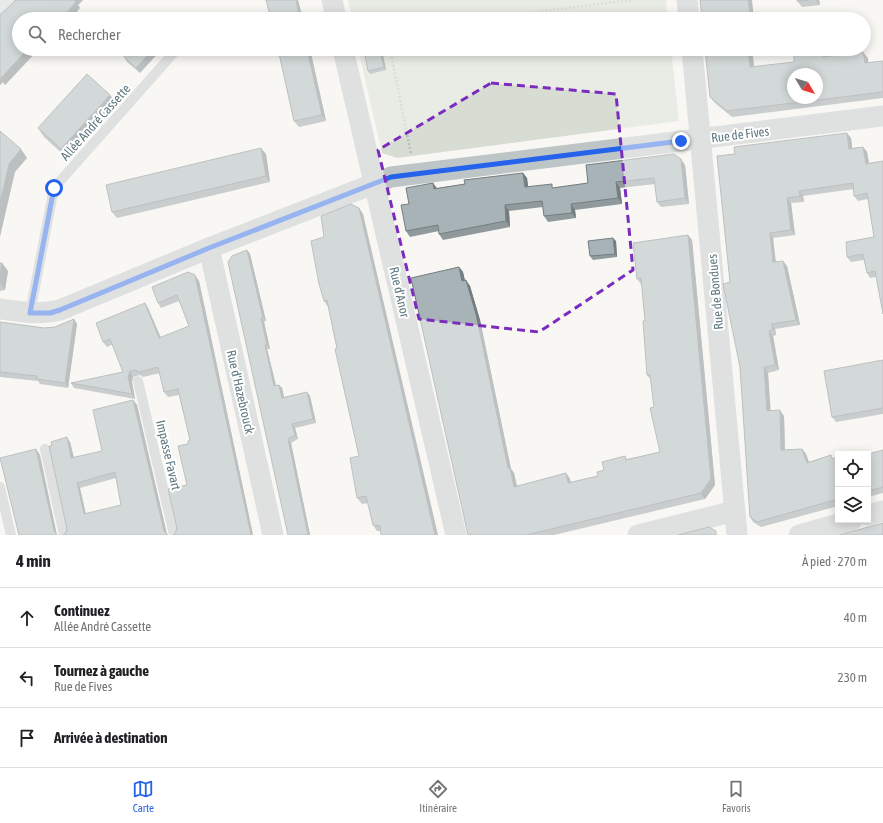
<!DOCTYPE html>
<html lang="fr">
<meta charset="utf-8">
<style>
:root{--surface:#fff;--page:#f6f6f6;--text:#202124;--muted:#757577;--line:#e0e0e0;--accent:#2563eb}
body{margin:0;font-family:"Asap Condensed",sans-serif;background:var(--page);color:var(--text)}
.controls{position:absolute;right:12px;bottom:12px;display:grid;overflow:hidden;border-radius:0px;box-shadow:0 2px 10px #0003}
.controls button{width:36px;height:36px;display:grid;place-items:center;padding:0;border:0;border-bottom:1px solid var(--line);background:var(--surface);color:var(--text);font:20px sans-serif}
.compass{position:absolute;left:787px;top:68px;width:36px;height:36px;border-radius:50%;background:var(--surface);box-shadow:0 2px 10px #0003;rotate:128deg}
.stop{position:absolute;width:12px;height:12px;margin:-9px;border:3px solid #2563eb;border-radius:50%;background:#fff}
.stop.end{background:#2563eb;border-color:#fff;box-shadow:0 1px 4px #0008}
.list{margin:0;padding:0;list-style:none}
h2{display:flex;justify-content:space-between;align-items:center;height:52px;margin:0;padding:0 16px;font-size:17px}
h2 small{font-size:13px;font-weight:400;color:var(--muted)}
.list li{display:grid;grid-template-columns:26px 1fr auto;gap:12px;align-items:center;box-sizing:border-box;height:60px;padding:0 16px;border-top:1px solid var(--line)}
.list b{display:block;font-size:15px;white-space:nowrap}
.list p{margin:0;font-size:13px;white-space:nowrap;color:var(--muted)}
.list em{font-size:13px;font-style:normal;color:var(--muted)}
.icon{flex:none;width:22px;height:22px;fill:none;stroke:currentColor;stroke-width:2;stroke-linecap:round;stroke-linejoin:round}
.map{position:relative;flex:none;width:883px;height:535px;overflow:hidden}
.search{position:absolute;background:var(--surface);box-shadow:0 2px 10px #0003;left:12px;right:12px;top:12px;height:44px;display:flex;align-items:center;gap:10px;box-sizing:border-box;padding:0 14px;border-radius:22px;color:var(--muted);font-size:15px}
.sheet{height:232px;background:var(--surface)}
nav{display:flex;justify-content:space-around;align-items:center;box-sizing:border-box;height:56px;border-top:1px solid var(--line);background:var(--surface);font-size:11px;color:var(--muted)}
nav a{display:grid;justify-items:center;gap:2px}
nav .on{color:var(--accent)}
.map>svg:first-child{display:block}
</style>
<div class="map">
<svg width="883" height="535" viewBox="0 0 883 535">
<rect width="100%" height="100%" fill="#f8f7f4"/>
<g fill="#d8ddd3">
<polygon points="348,0 666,0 668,19 352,19"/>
<polygon points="358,49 671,49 679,121 397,158 382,153"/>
</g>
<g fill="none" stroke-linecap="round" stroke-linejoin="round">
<g stroke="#b8bdbf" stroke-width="2.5" stroke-dasharray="2 2" stroke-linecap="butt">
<polyline points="478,19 632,0"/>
<polyline points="390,49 411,154"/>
</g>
<g stroke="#bec5c7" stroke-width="10">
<polyline points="30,313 54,188 177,49"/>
<polyline points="138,381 174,535"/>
<polyline points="45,449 64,535"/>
<polyline points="0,487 11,535"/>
</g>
<g stroke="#bec5c7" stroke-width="21">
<polyline points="332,0 336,19"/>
<polyline points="687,0 689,19"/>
<polyline points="343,49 456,535"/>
<polyline points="692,49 737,535"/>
<polyline points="209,248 273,535"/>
<path d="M 0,309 C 20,312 40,315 60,310 L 209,248 L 391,177 L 883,116"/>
<polyline points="868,515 883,511"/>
<polyline points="638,535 735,511"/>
<polyline points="799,535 852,520"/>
</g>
<polyline stroke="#d2d9dc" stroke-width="22" points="0,10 9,0"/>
</g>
<g fill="#909a9d" fill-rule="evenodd">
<polygon points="15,0 83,0 78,5 80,8 19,49 44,49 41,53 38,50 5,85 3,82 0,85 0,15 14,2"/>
<polygon points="797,0 819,0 820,5 802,7 797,1"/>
<polygon points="131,49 140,73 127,62 124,57"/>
<polygon points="278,49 310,49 326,121 299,127 294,121"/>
<polygon points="383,55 386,70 370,74 368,71"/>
<polygon points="825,56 868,58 868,63 883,61 883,98 732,117 715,103 710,97 754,67 794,62"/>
<polygon points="116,103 67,158 44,137 38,128"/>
<polygon points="851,138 852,148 863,147 867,152 869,163 883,161 876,277 870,278 867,273 864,260 851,262 847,257 874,237 868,199 858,201 854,196 854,189 803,196 804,202 791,203 795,235 773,238 776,262 787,266 800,325 775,329 776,335 773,336 779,370 768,373 770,411 784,416 785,450 802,449 806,454 809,462 831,455 833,459 838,457 838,506 761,527 753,522 750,517 740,367 717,156"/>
<polygon points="266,154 270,182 117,218 112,212"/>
<polygon points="685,165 689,204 661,207 657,202 655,184 620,188 622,204 575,210 576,218 548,222 544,216 543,207 509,211 510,227 443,240 439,234 439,231 410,237 406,231 409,204 433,183 437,188 465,184 523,173 527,178 528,187 554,188 588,183"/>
<polygon points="359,208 363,214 381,531 377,531 373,525 368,503 362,504 357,498 359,456 328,307 324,301 324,237"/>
<polygon points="688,235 692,240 715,485 705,499 554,535 468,535 459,267 463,272 465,280 470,286 480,320 511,469 514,473 517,486 566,473 570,479 570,482 598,476 604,470 625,456 627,459 660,452 651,380 647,375 645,321 642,284 641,284 637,279"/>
<polygon points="616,241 617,257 593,260 590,256"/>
<polygon points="247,250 250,254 266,321 264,322 270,349 267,349 276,385 279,385 282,388 284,397 307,392 310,396 316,423 295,428 298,439 291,443 310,535 288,535"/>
<polygon points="0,263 2,263 8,271 5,290 0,291"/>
<polygon points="199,281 253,535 173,535 175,534 187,485 188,444 190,440 179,395 168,397 164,392 160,373 143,377 140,375 133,377 132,382 135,399 74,388 71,383 123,372 113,344 107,347 103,342 145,303 148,308 161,338 189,326 179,301 161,308 158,303"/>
<polygon points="74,319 77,324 68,388 40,384 38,381 0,377 0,322 44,328 55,327"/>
<polygon points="883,360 883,414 836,422 832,417"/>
<path d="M 133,400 L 137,405 L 167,534 L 66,532 L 67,529 L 52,446 L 70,442 L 74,458 L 102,451 ZM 116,478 L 121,505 L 86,514 L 80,488 Z"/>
<polygon points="883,450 883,493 868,497 868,454"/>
</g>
<g fill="#757d80">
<polygon points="74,0 83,0 78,5 80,8 71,19 61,19"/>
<polygon points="296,0 298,0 303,19 300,19"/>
<polygon points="748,0 752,0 754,19 751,19"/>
<polygon points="816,0 819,0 820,5"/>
<polygon points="28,49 37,49 38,50 5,85 1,78"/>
<polygon points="38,49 44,49 41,53"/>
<polygon points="153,49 162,49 140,73 136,68"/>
<polygon points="307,49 310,49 326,121 322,115"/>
<polygon points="748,49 752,49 755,73 750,67"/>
<polygon points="380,52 383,55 386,70 384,67"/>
<polygon points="863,52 868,58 869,69 865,63"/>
<polygon points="0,78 3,82 0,85"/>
<polygon points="110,95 116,103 67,158 61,149"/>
<polygon points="847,133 851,138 853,154 849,149"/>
<polygon points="863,147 867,152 870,169 866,164"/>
<polygon points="261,148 266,154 270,182 266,176"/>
<polygon points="21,149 27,158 15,172 0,237 0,203 9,164"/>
<polygon points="681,159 685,165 689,204 685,198"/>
<polygon points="523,173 527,178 529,193 525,187"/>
<polygon points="616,182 620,188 622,204 618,198"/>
<polygon points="433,183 437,189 434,189"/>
<polygon points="799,191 803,196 804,202 800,196"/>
<polygon points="787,198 791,203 795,235 791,230"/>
<polygon points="571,204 575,210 576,218 572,213"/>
<polygon points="505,205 509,211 510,227 506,221"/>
<polygon points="359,208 363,214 438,535 435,535"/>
<polygon points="770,233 773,238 776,268 773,262"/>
<polygon points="688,235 692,240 715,485 705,499 701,493"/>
<polygon points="613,238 616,241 617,257 615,254"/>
<polygon points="247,250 250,254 266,321 263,318"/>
<polygon points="783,261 787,266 800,325 796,320"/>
<polygon points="2,263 8,271 5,290 0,283 0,277"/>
<polygon points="459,267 463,272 466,287 462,281"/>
<polygon points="195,275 199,281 253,535 251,535"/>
<polygon points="466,280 470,286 480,320 511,469 514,473 518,492 514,487 508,468"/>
<polygon points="145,303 148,308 163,343 159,338"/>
<polygon points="261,318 264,322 270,349 267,345"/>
<polygon points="74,319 77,324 68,388 65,383"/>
<polygon points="771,324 775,329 776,335 773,329"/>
<polygon points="769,331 773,336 779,370 775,365"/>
<polygon points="265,345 267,349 277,390 274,386"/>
<polygon points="764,367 768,373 771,416 767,411"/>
<polygon points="130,371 133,377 132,382 135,399 132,394 128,377"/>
<polygon points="279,385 282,388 285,402 282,398"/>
<polygon points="307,392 310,396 316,423 313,419"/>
<polygon points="133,400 137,405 167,535 164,531"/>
<polygon points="780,410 784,416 785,455 781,450"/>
<polygon points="292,424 295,428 298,439 295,435"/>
<polygon points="67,437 70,442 75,463 71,458"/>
<polygon points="288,439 291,443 310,535 308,535"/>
<polygon points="36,449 40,455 57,535 54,531"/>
<polygon points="802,449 806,454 811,469 807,463"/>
<polygon points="566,473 570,479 572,488 568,483"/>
<polygon points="77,483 80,488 87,520 84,514"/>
</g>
<g fill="#a7b3b7" stroke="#757d80" fill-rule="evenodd">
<polygon points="15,0 74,0 76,2 61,19 19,19 19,49 28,49 1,78 0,77 0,15 14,2"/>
<polygon points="266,0 296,0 300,19 271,19"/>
<polygon points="700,0 748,0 751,19 702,19"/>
<polygon points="797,0 808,0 797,1"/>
<polygon points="131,49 153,49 136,68 124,57"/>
<polygon points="278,49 307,49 322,115 294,121"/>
<path d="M 705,49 L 748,49 L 750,67 L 794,62 L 794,55 L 822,52 L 823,57 L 863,52 L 865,63 L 883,61 L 883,92 L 727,111 L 710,97 ZM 793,74 L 817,74 L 817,98 L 793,98 Z"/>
<polygon points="380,52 384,67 368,71 365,55"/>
<polygon points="87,74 110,95 61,149 38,128"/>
<polygon points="0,131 21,149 9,164 0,203"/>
<polygon points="847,133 849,149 863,147 866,164 883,161 883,314 875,271 867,273 863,254 847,257 846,242 874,237 867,193 854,196 853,183 799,191 800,196 787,198 791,230 770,233 773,262 783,261 796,320 771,324 773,329 769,331 775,365 764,367 767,411 780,410 781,450 802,449 807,463 831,455 832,459 838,457 838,499 757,522 750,517 740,367 723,284 730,282 717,156 735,154 734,147"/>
<polygon points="261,148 266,176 112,212 106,185"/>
<polygon points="674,154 681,159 685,198 657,202 654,178 616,182 618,198 571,204 572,213 544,216 542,201 505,205 506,221 439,234 438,225 406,231 401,205 409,204 406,188 433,183 434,189 465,184 464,180 523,173 525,187 552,184 552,188 588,183 586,165"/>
<polygon points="351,204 359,208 435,535 381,535 380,526 373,525 366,496 357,498 350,458 359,456 335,349 337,348 327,300 324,301 319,284 311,241 324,237 321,216"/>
<polygon points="688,235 711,479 701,493 526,535 468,535 411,278 459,267 462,281 466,280 476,314 508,468 510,468 514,487 566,473 568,483 598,476 597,472 604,470 602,462 625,456 626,460 660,452 650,408 654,407 650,375 647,375 643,321 645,321 641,278 637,279 633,243"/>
<polygon points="613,238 615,254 590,256 588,241"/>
<polygon points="247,250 263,318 261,318 267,345 265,345 274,386 279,385 282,398 307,392 313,419 292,424 295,435 288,439 308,535 288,535 228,262 232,256"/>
<polygon points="0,263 2,263 0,277"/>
<polygon points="188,272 195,275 251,535 173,535 175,534 177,528 168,489 187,485 178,446 188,444 188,441 190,440 178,389 164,392 158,367 139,372 136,370 130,371 128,377 132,394 71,383 123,372 110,339 103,342 96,323 145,303 159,338 189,326 177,295 158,303 152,287"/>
<polygon points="74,319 65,383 37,379 37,376 0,372 0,322 44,328 55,327"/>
<polygon points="883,360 883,408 832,417 824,371"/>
<path d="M 133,400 L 164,531 L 168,535 L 63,535 L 66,532 L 67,529 L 49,446 L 52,446 L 51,442 L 67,437 L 71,458 L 102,451 L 93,410 ZM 115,472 L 121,505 L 84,514 L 77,483 Z"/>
<polygon points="36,449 54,531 57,535 19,535 0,458"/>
<polygon points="883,450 883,487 868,491 868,454"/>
<polygon points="883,523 883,535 839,535"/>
<polygon points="709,527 716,531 716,535 678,535"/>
</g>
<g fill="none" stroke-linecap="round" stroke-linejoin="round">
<polyline stroke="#2563eb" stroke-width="5" points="54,188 30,313 50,313 60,310 209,248 391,177 681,141"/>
</g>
<path d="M0 0H883V535H0ZM 491,83 L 616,94 L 633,270 L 539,332 L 419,319 L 378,150 Z" fill="#f8f7f4" fill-opacity=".55" fill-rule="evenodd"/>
<path fill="none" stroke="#7b2cbf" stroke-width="3" stroke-dasharray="8 5" stroke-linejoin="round" d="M 491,83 L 616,94 L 633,270 L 539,332 L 419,319 L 378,150 Z"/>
<g text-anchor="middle" stroke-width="4" stroke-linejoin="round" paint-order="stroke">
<g font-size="13" fill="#617981" stroke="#fff">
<text transform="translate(95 122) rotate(-48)" y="5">Allée André Cassette</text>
<text transform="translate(740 134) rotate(-7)" y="5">Rue de Fives</text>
<text transform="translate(400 292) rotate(77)" y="5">Rue d'Anor</text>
<text transform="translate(715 292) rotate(-95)" y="5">Rue de Bondues</text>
<text transform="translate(241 392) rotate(77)" y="5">Rue d'Hazebrouck</text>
<text transform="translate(169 455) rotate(77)" y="5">Impasse Favart</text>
</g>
</g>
</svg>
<div class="controls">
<button><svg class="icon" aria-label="locate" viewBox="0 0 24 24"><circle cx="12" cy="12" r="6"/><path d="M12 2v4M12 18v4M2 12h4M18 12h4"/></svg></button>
<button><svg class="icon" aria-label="layers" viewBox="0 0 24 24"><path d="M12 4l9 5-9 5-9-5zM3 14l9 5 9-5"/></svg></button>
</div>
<svg class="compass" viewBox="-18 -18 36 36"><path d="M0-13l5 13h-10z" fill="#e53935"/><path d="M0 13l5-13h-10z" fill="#757577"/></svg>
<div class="stop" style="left:54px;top:188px"></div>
<div class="stop end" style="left:681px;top:141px"></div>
<div class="search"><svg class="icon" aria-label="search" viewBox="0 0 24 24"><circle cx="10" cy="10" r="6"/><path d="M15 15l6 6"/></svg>Rechercher</div>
</div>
<section class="sheet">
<h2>4 min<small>À pied · 270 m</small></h2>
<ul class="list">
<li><svg class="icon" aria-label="ahead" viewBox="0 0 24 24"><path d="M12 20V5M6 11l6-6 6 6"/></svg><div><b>Continuez</b><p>Allée André Cassette</p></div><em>40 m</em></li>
<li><svg class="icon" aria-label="left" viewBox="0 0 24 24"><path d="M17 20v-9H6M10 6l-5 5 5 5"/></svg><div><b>Tournez à gauche</b><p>Rue de Fives</p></div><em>230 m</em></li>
<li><svg class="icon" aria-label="arrive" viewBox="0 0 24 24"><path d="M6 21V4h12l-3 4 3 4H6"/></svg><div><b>Arrivée à destination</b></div></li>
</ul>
</section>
<nav>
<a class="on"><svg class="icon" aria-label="map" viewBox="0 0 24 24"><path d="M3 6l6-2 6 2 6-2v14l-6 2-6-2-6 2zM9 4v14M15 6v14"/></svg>Carte</a>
<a><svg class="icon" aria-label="directions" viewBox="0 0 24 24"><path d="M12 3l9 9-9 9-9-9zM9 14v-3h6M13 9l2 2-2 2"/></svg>Itinéraire</a>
<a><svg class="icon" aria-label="saved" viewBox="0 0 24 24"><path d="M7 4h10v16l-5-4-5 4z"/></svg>Favoris</a>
</nav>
